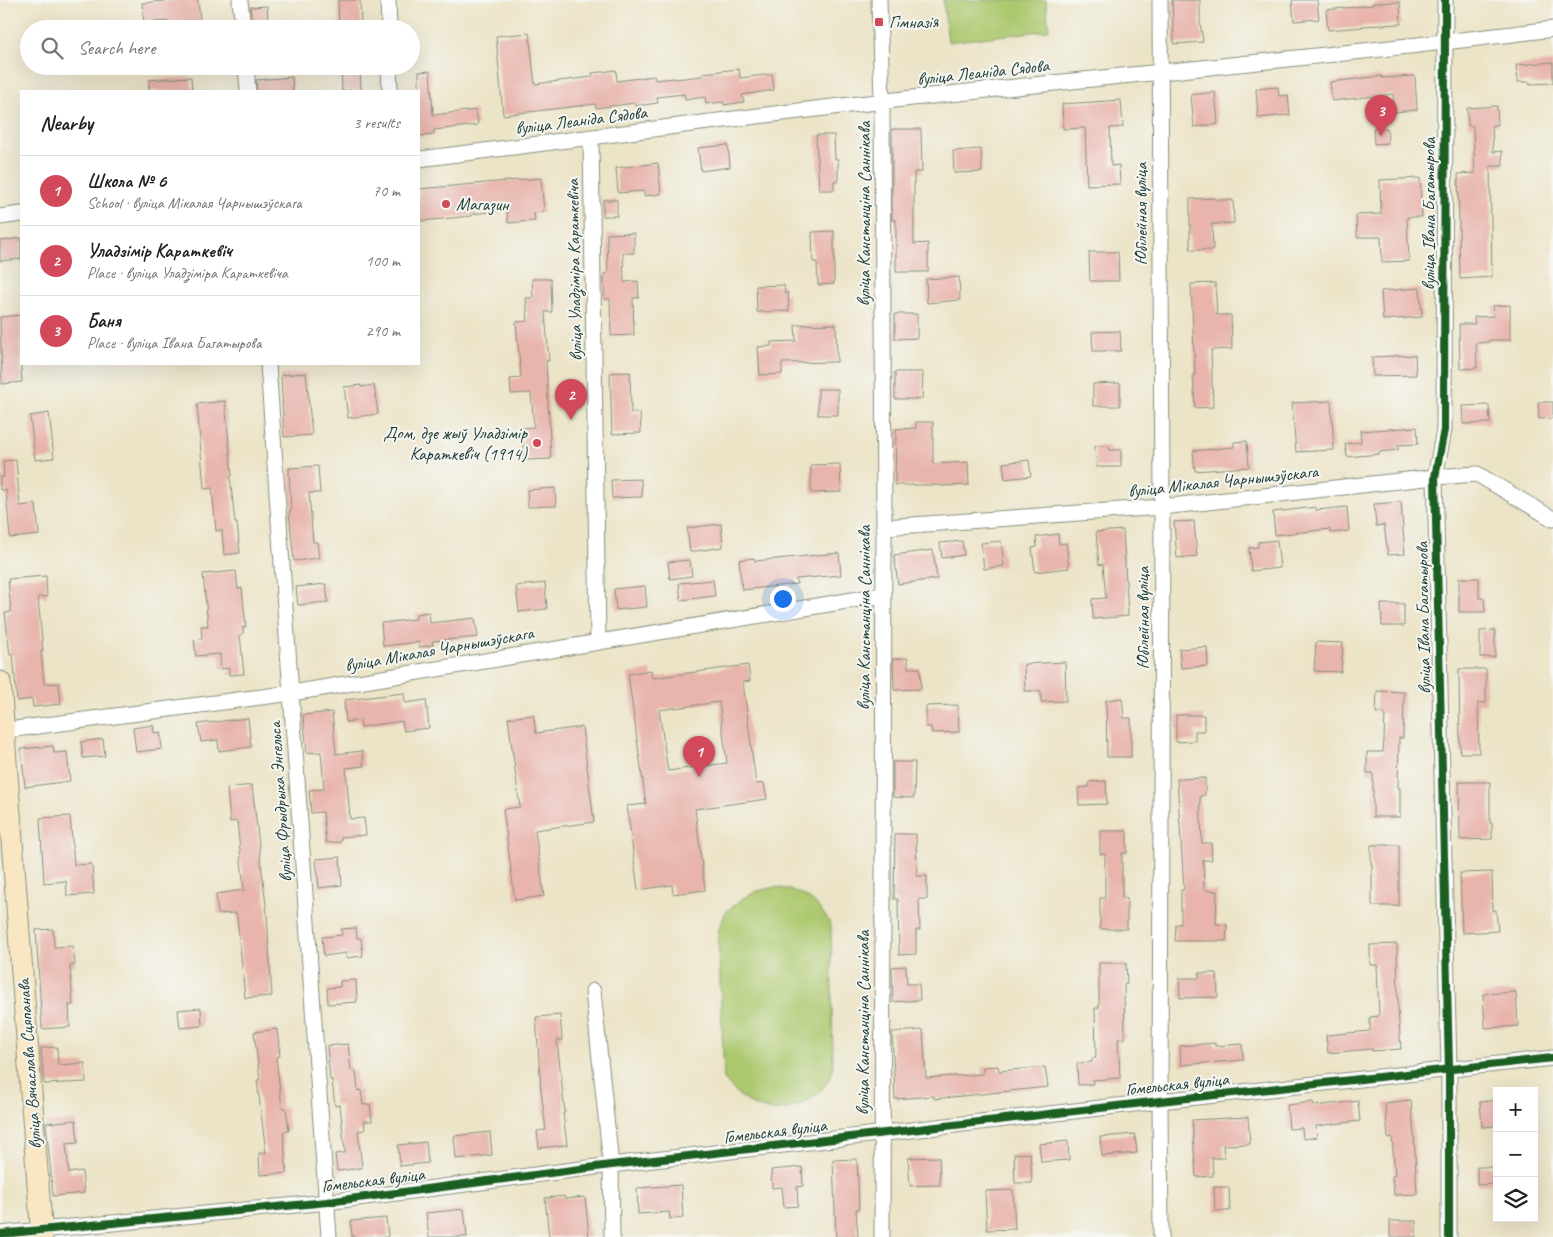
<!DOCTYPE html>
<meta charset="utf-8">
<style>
:root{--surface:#fff;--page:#f6f6f6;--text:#202124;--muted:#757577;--line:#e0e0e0;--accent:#d1495b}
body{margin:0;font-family:Caveat,sans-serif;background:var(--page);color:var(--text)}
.controls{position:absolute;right:15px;bottom:15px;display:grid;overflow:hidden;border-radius:0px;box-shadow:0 5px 20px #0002}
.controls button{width:45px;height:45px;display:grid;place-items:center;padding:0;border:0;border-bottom:1px solid var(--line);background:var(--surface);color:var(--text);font:25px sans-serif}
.you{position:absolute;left:782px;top:598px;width:18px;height:18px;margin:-12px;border:4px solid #fff;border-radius:50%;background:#1a73e8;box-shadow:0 0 0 8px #1a73e833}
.badge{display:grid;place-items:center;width:32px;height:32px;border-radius:50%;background:var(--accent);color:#fff;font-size:16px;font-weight:700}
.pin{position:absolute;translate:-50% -41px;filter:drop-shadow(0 1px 2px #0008)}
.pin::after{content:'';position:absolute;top:26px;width:18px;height:15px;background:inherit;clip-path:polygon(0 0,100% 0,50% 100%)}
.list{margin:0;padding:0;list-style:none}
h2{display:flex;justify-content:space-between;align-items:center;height:65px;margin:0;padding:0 20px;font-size:21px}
h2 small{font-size:16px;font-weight:400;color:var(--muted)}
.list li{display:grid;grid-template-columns:32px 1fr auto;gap:15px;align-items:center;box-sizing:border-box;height:70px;padding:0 20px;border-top:1px solid var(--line)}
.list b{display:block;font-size:19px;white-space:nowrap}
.list p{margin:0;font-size:16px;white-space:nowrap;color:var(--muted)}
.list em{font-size:16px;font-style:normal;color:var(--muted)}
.icon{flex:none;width:28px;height:28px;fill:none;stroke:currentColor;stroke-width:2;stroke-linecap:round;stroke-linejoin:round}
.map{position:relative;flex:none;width:1553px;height:1237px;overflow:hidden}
.search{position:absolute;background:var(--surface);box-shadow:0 5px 20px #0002;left:20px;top:20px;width:400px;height:55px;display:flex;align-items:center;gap:12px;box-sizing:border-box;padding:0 18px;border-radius:28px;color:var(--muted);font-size:19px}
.panel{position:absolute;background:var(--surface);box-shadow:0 5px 20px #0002;left:20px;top:90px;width:400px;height:275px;border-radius:0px}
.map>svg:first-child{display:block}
</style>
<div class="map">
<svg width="1553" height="1237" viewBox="0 0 1553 1237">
<rect width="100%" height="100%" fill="#f6f6f2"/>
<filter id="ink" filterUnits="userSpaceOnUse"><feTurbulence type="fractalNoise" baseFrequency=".02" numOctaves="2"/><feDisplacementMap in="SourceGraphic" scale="10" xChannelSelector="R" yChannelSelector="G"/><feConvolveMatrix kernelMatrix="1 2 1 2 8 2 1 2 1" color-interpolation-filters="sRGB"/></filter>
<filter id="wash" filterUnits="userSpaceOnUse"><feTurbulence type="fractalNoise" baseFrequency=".0096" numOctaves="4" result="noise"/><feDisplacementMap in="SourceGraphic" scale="20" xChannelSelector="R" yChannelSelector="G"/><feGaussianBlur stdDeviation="1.12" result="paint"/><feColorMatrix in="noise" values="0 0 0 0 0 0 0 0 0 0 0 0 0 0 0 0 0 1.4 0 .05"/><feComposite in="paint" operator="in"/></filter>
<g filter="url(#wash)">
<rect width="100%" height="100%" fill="#ece4c7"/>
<g fill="#adc96f" stroke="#668352">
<polygon points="943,0 1046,0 1049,30 948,42"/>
<path d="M 775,887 C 805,892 815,899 831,925 L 833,1071 C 830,1076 827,1083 823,1088 C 819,1093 811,1099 805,1102 C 772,1120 745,1107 724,1079 L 718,932 L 726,912 L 743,898 L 758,891 Z"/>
</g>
<g id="blocks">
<g fill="#e8b4ac" fill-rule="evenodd">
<polygon points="176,0 198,0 201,29 170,29 169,21 144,23 142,3"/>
<polygon points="338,0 360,0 361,24 339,25"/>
<polygon points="1172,0 1200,0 1200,22 1203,42 1174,44"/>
<polygon points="1292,0 1317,0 1319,19 1294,21"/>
<polygon points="1400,2 1401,24 1362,26 1363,27 1328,30 1326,10 1373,5 1373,3"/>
<polygon points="267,6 268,20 252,21 250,7"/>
<polygon points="529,33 535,84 592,77 592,73 616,70 617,81 654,76 655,80 675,78 675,79 703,76 703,73 739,69 740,78 772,74 774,90 742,95 744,102 724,105 723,102 706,104 705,97 685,100 684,94 657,97 658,103 635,106 635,103 596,108 595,104 503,115 496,36"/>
<polygon points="1553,62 1553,83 1530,84 1530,82 1518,82 1516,65"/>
<polygon points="341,66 360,66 361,90 342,91"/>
<polygon points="430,71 433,115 476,110 478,125 434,130 434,135 419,136 419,72"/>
<polygon points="1382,76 1382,78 1415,76 1417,110 1394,112 1393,94 1332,101 1330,82"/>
<polygon points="191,77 192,91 149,91 149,80"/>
<polygon points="292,77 293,91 257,91 256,80"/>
<polygon points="1278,87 1279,96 1288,95 1290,115 1258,118 1256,89"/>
<polygon points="1215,92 1218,124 1194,127 1191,95"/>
<polygon points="1121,100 1123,127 1110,128 1111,166 1119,165 1120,184 1087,185 1085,128 1063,129 1062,104"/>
<polygon points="1497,106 1498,125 1492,125 1493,152 1502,151 1503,166 1490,166 1492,277 1460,279 1458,174 1475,173 1473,126 1468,126 1467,108"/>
<polygon points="1373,128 1387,128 1388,143 1374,144"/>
<polygon points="892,129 921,129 922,172 914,172 914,244 928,243 928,272 896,272 896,220 892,220"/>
<polygon points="816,135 834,135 835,159 838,159 838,181 834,181 834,190 819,190"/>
<polygon points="728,145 730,167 701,171 698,148"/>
<polygon points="981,149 982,172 954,173 953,151"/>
<polygon points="658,163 661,194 644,196 644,191 618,193 616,168"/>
<polygon points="541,178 544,212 534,213 535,221 508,223 507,210 472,214 472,216 422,221 419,189"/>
<polygon points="1420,178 1422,217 1407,217 1409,261 1382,262 1381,237 1357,237 1356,215 1381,214 1380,180"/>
<polygon points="1216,198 1216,200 1233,200 1234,223 1212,224 1213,250 1190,250 1190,199"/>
<rect x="603" y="200" width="14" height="16"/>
<polygon points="834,231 834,284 818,285 817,262 813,262 812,232"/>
<polygon points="634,233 634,253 623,253 624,282 638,281 639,298 633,298 634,335 611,336 610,299 604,299 604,274 608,273 607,234"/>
<polygon points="21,238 21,259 0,261 0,241"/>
<polygon points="1089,252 1118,252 1119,281 1090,281"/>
<polygon points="959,277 960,300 927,303 926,279"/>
<polygon points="532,279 551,279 552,312 545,312 549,361 546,361 551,459 524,460 522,428 534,427 531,393 511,394 510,379 521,378 516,322 528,321 526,298 533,298"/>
<polygon points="1215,283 1217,315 1231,315 1232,349 1211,350 1213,407 1195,408 1193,375 1195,375 1191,284"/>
<polygon points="784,285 785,294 788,293 789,311 757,312 756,286"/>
<polygon points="1420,288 1422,317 1383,320 1381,291"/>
<polygon points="1510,305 1510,340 1489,340 1489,342 1476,343 1477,368 1460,369 1459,324 1475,324 1474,317 1494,316 1493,306"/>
<polygon points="895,314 917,314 917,338 895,339"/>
<polygon points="21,315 21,339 19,339 22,382 2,384 0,317"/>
<polygon points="836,324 837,362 782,363 782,374 760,375 758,347 771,346 771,342 796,341 795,325"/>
<polygon points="1120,331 1121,351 1093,351 1092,332"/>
<polygon points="1415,355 1416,375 1373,376 1372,357"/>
<polygon points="630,372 631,413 640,413 641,433 612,434 610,373"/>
<polygon points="895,372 923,372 922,399 895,399"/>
<polygon points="306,373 312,435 284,437 281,375"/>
<polygon points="1120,383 1120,406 1093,406 1093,384"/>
<polygon points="361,385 361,387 374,385 378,414 348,418 344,387"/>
<rect x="818" y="389" width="20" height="26"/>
<polygon points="225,401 232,476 230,476 235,523 237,523 240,553 224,555 222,530 216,531 212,488 204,489 197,404"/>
<polygon points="1331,401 1334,450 1296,452 1292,403"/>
<polygon points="1538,402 1553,402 1553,418 1539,419"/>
<polygon points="1489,405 1490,423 1463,424 1462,406"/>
<polygon points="49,413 54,458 35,460 30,416"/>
<polygon points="916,422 933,422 933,464 968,462 969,485 940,486 940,485 895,485 896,429 916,428"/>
<polygon points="1417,427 1418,444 1398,445 1398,450 1379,452 1379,454 1347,457 1345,444 1361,442 1360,431"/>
<polygon points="1247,441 1249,467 1195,471 1193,451 1234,447 1234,442"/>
<polygon points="1095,446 1109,446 1110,450 1121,450 1121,467 1096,467"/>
<polygon points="16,460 20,506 36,504 39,535 10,538 6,490 0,490 0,477 4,477 3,461"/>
<polygon points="1029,460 1031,476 1005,479 1003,463"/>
<polygon points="840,464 841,492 811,493 811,465"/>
<polygon points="318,466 320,493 309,493 313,542 317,542 319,558 294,561 289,511 291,511 289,468"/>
<polygon points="641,479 642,497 612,498 611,480"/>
<polygon points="555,488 556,506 528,507 527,490"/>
<polygon points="1401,502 1405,554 1388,555 1384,525 1376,526 1374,504"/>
<polygon points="1316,507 1316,510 1347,507 1349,531 1330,533 1330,529 1275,535 1273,512"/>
<polygon points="1194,521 1197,556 1177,558 1174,522"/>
<polygon points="721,524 723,547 690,552 687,528"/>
<polygon points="1123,530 1128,616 1093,619 1092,599 1106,598 1103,564 1099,565 1096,532"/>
<polygon points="1058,534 1059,544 1066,543 1069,568 1035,572 1032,548 1037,547 1036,537"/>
<polygon points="1277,540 1280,568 1251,571 1249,548 1258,547 1258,542"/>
<polygon points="962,541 964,555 942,558 940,543"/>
<polygon points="1001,541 1004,566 984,569 981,543"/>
<polygon points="933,550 937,579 898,584 894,555"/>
<polygon points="839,553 841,575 796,579 797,584 742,590 739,560 754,558 755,561"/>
<polygon points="690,560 692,576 670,579 668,562"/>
<polygon points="236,571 238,589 242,588 246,627 243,627 243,634 240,635 244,674 229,675 229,668 221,669 220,654 196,656 194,640 202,639 201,626 208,626 203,574"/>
<polygon points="46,576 47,597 38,597 43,651 41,651 44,684 59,683 61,704 33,707 32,699 17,701 13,654 10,655 5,613 11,612 8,579"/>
<polygon points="1459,578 1479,578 1479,598 1484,598 1485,612 1459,612"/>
<polygon points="713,580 715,596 681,600 679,583"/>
<polygon points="545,583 547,609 519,612 516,586"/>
<polygon points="326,584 328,602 298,605 296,587"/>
<polygon points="645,586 647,607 616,610 614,589"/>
<polygon points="1381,604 1404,604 1404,626 1382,626"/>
<polygon points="429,612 430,623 475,618 478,637 432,641 433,645 419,647 419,642 383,646 381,623 416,619 416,614"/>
<polygon points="1495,630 1495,657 1480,657 1480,631"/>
<polygon points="1316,642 1343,643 1341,672 1314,671"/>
<polygon points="1207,647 1208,666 1181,668 1179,649"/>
<polygon points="908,658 908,668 920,668 921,689 894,690 893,659"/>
<polygon points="1065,662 1066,701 1041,702 1041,691 1025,691 1024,664"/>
<path d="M 748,665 L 750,681 L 743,682 L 756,784 L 764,783 L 767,799 L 695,809 L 705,890 L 673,894 L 672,885 L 638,890 L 627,806 L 646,804 L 628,674 L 651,670 L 652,678 ZM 719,702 L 727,763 L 668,771 L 659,710 Z"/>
<polygon points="1459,669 1486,669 1486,703 1478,703 1479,753 1460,753"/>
<polygon points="1377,691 1404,692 1403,738 1399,738 1398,788 1400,788 1400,817 1373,817 1373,773 1367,773 1367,752 1383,752 1384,740 1385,713 1376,713"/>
<polygon points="404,693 405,703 426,700 429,728 404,731 402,721 361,727 360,720 346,722 344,700"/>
<polygon points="1122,698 1124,718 1131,718 1131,757 1107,757 1106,700"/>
<polygon points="958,705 959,732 932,733 931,727 926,727 926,706"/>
<polygon points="332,712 336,754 362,751 364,766 346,768 350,819 364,818 366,835 341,837 341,842 326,843 323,812 311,813 309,790 324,789 321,752 307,753 303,715"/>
<polygon points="533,715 536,733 582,727 594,822 535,830 544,896 515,900 503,809 520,807 508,718"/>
<polygon points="1176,715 1204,715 1204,731 1195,731 1195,741 1176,742"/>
<polygon points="248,718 251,747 219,751 218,740 201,742 198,724"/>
<polygon points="153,725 154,733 160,732 162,749 136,752 133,728"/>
<polygon points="103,739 105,756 83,758 81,742"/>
<polygon points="53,746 54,753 67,752 70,781 25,787 21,749"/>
<polygon points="893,762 915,762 914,798 893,797"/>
<polygon points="1205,778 1205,795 1200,796 1202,843 1211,843 1212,860 1203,860 1204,890 1217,891 1216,924 1227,925 1226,941 1175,941 1176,924 1181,924 1181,890 1184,890 1177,779"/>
<polygon points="1106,781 1107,804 1079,805 1078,788 1089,787 1089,782"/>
<polygon points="1459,782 1490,782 1490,823 1492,823 1492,839 1460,840"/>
<polygon points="252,785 267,914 272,996 245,998 237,916 236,913 218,914 216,894 244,890 237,821 230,822 227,788"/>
<polygon points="70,816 74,865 92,864 94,894 67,896 66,881 44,883 40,818"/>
<polygon points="1100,831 1127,831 1127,853 1122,853 1122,898 1127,898 1127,929 1100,929 1100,898 1105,898 1105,854 1100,854"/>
<polygon points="895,834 916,834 917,876 927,876 927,899 919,899 920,930 916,930 916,954 899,955 898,899 894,899"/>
<polygon points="1371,845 1399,845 1399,906 1372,906 1372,864 1371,864"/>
<polygon points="340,857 342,885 319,888 316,859"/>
<polygon points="1492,872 1493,911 1496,910 1498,931 1462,933 1460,873"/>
<polygon points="356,928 357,938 361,938 363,956 346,958 346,953 324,956 322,937 342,935 341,929"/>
<polygon points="53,929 54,947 73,946 75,965 70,966 73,1005 69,1005 70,1027 42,1029 36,930"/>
<polygon points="1397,944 1398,1010 1401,1049 1372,1051 1372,1049 1328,1053 1326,1035 1370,1031 1370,1017 1379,1016 1377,965 1370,965 1370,945"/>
<polygon points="1099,963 1126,963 1127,984 1124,984 1125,1039 1118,1039 1120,1078 1092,1080 1093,1084 1078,1085 1077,1063 1092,1062 1092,1058 1096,1058 1095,1008 1099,1008"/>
<polygon points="906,966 907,984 919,984 920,1000 893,1002 892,967"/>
<polygon points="1199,973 1217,973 1218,997 1180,998 1179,978 1199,978"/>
<polygon points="356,980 357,1002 328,1004 327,988 340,987 340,981"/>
<polygon points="1516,992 1518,1026 1485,1028 1483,994"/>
<polygon points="201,1008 202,1026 180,1028 178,1010"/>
<polygon points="560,1015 562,1040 557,1040 565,1113 563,1113 567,1145 539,1148 537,1131 546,1130 541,1090 536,1017"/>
<polygon points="277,1029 280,1056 276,1057 282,1108 286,1108 289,1131 283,1132 287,1173 260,1175 259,1153 266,1153 257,1080 260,1080 254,1032"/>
<polygon points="923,1030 926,1078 983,1074 983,1067 998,1066 999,1071 1045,1067 1048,1087 934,1099 934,1096 895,1099 892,1032"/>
<polygon points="1215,1043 1215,1046 1242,1044 1243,1060 1181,1065 1180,1046"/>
<polygon points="348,1044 351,1071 356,1071 358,1091 361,1090 363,1105 370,1104 372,1121 364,1121 365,1130 358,1131 362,1168 337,1171 335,1154 345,1153 340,1105 335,1106 332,1080 330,1080 327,1046"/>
<polygon points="57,1047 58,1065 85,1063 86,1082 44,1084 41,1048"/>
<polygon points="1411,1100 1414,1135 1417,1194 1394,1195 1392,1176 1395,1175 1392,1137 1388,1138 1385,1103"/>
<polygon points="1497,1100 1497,1126 1482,1127 1480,1102"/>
<polygon points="1358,1101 1360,1121 1316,1126 1317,1137 1303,1139 1302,1128 1289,1129 1287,1105 1313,1102 1314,1106"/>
<polygon points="1248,1117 1250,1144 1223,1145 1224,1158 1212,1158 1213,1176 1196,1177 1192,1120"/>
<polygon points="76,1120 78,1143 66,1144 69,1173 82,1171 84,1193 53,1196 46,1123"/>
<polygon points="490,1132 492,1155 456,1159 454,1136"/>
<polygon points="1135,1134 1137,1153 1102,1156 1100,1137"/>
<polygon points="1068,1141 1069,1160 1041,1162 1039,1144"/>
<polygon points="426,1142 428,1163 400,1166 398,1145"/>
<polygon points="1030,1153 1032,1183 1015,1183 1014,1154"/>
<polygon points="939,1157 940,1185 910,1186 908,1158"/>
<polygon points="857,1159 859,1209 856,1209 858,1237 836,1237 833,1160"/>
<polygon points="802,1167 803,1186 797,1187 798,1206 784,1207 782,1187 772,1188 771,1170"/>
<polygon points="1477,1167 1497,1167 1497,1184 1477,1185"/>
<polygon points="681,1185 683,1218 670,1219 669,1212 638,1214 637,1188"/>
<polygon points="1214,1187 1229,1187 1230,1211 1215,1211"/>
<polygon points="1013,1190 1015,1229 987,1230 985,1191"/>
<polygon points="564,1196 565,1199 585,1197 589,1237 549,1237 545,1198"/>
<polygon points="464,1209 467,1237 429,1237 426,1213"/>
<polygon points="386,1218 388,1237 352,1237 351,1221"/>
<rect x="1390" y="1221" width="26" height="16"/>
</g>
</g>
</g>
<g filter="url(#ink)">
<use href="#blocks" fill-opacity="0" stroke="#86907e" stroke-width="1"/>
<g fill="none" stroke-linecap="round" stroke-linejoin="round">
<g stroke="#86907e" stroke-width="17">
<g id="minor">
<polyline points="240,0 243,29"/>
<polyline points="388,0 389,29"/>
<polyline points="879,0 882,101 884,527 882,1237"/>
<polyline points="1160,0 1162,507 1160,1101 1161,1237"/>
<polyline points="1445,0 1444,430 1435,477 1449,1069 1449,1237"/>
<polyline points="246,66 248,91"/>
<polyline points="389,66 390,91"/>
<polyline points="591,138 598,642"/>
<path d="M 419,159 C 574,140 730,118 886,101 C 1108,76 1331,57 1553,29"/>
<polyline points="0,217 21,214"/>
<polyline points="268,364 329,1237"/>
<polyline points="884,527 1162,507 1435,477 1477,474 1553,519"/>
<polyline points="0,731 292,693 883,595"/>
<polyline points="593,991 611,1165 612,1237"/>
<polyline points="0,1234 327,1202 611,1165 1160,1101 1553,1058"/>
</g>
</g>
<g stroke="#86907e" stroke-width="23">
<polyline id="secondary" points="0,682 42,1237"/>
</g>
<use href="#minor" stroke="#fff" stroke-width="15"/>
<use href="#secondary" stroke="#f9e7c3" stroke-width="21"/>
<g stroke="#f6f6f2" stroke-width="11">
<g id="cycleway">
<polyline points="1445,0 1444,430 1435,477 1449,1069 1449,1237"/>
<polyline points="0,1234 327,1202 611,1165 1160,1101 1553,1058"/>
</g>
</g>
<use href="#cycleway" stroke="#1b5e20" stroke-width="8"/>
</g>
</g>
<g fill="#d1495b" stroke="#f6f6f2" stroke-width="2">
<rect x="874" y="17" width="10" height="10" rx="2.5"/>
<circle cx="446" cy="204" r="5"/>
<circle cx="537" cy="443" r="5"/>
</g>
<g text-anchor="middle" stroke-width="4" stroke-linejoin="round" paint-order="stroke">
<g font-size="18" fill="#1f3d34" stroke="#f6f6f2" text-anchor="start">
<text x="889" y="28">Гімназія</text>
<text x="456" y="210">Магазин</text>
<text x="527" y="439" text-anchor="end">Дом, дзе жыў Уладзімір<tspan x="527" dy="21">Караткевіч (1914)</tspan></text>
</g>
<g font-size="18" fill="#1f3d34" stroke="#f6f6f2">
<text transform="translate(983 72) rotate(-6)" y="6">вуліца Леаніда Сядова</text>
<text transform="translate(581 120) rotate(-7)" y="6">вуліца Леаніда Сядова</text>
<text transform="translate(864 214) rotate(-90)" y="6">вуліца Канстанціна Саннікава</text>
<text transform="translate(1141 214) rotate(-90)" y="6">Юбілейная вуліца</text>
<text transform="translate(1429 214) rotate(-90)" y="6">вуліца Івана Багатырова</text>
<text transform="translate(574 270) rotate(-91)" y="6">вуліца Уладзіміра Караткевіча</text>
<text transform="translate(1223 481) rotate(-6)" y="6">вуліца Мікалая Чарнышэўскага</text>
<text transform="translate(864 618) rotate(-90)" y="6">вуліца Канстанціна Саннікава</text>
<text transform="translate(1143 618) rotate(-90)" y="6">Юбілейная вуліца</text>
<text transform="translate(1423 618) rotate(-91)" y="6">вуліца Івана Багатырова</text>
<text transform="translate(439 649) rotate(-10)" y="6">вуліца Мікалая Чарнышэўскага</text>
<text transform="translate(280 802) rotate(-94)" y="6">вуліца Фрыдрыха Энгельса</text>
<text transform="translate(863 1023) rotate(-90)" y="6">вуліца Канстанціна Саннікава</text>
<text transform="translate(29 1064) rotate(-94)" y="6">вуліца Вячаслава Сцяпанава</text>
<text transform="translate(1177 1084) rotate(-6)" y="6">Гомельская вуліца</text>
<text transform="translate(775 1131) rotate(-7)" y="6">Гомельская вуліца</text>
<text transform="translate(373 1180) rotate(-7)" y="6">Гомельская вуліца</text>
</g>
</g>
</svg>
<div class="controls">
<button>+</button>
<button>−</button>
<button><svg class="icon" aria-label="layers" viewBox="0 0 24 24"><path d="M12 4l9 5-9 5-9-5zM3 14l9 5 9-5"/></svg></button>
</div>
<div class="you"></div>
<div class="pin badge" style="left:699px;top:777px">1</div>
<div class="pin badge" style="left:571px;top:420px">2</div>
<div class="pin badge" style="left:1381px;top:136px">3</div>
<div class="search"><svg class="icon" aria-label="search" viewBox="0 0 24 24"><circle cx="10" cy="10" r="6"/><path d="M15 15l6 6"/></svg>Search here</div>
<section class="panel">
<h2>Nearby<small>3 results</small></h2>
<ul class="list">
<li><span class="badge">1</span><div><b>Школа № 6</b><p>School · вуліца Мікалая Чарнышэўскага</p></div><em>70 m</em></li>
<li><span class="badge">2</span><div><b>Уладзімір Караткевіч</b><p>Place · вуліца Уладзіміра Караткевіча</p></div><em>100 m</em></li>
<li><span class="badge">3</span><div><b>Баня</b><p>Place · вуліца Івана Багатырова</p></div><em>290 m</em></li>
</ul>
</section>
</div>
